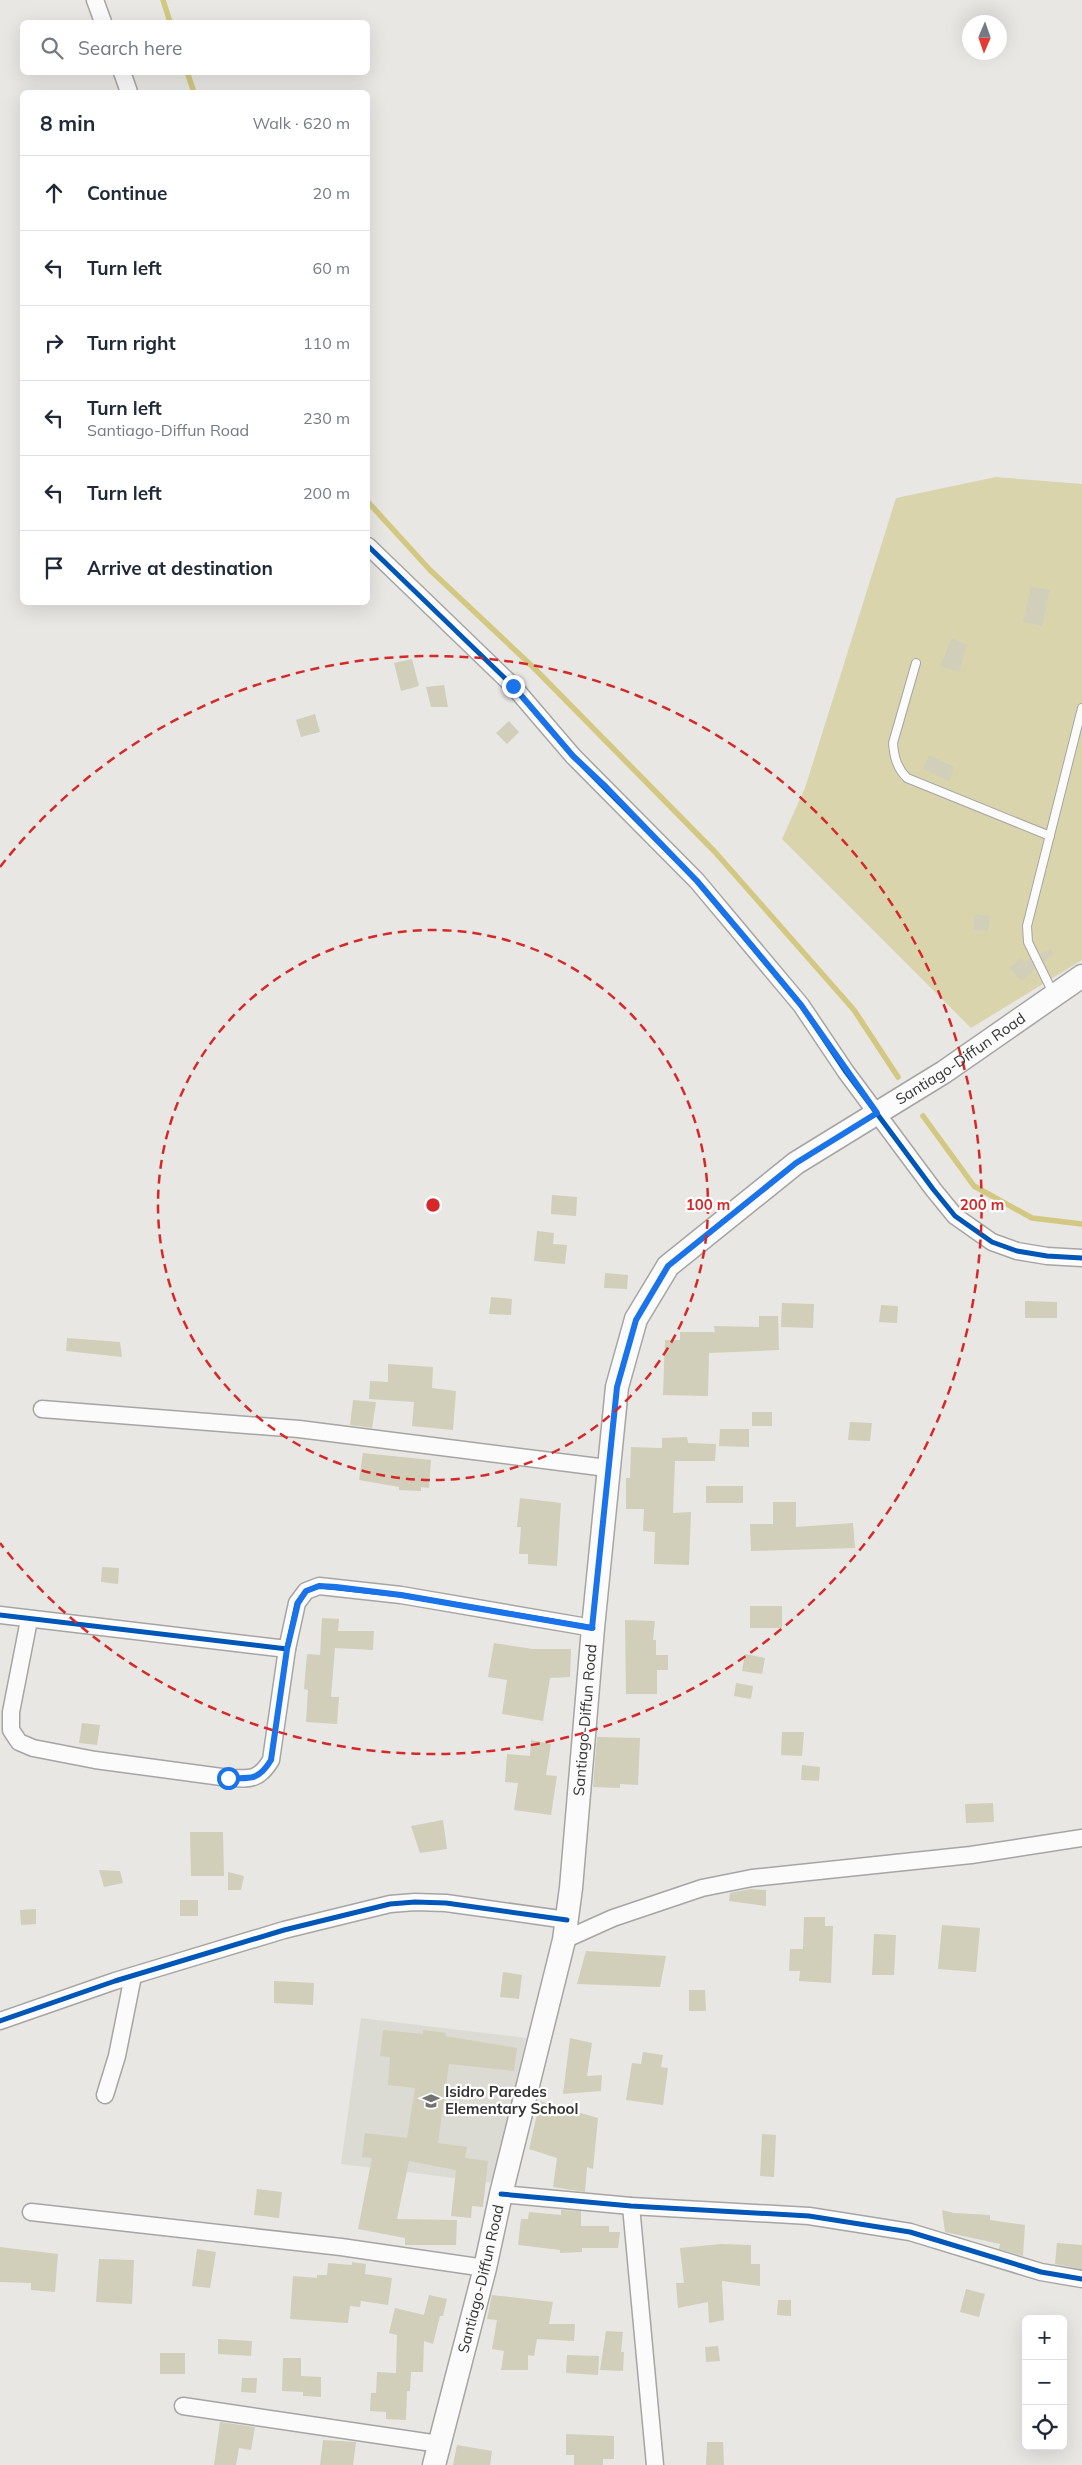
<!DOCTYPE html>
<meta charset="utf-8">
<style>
:root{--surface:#fff;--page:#f2f2f3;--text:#1f2937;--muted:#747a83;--line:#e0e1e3}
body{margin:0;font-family:Mulish,sans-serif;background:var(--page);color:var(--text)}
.controls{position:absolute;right:15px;bottom:15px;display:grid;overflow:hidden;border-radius:8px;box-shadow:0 5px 20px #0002}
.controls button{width:45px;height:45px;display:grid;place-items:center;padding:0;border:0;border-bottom:1px solid var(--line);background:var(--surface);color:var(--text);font:25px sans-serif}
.compass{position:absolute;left:962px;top:15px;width:45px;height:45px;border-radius:50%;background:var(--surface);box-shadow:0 5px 20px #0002;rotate:182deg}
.stop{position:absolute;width:15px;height:15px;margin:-11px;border:4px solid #1a73e8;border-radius:50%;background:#fff}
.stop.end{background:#1a73e8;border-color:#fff;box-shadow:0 1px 5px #0008}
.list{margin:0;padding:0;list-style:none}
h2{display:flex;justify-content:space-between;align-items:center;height:65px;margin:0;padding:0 20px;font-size:21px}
h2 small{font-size:16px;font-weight:400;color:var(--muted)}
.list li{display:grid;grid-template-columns:32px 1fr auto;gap:15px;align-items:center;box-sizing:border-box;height:75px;padding:0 20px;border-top:1px solid var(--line)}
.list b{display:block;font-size:19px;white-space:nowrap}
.list p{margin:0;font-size:16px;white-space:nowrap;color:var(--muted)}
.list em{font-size:16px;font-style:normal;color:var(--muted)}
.icon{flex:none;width:28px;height:28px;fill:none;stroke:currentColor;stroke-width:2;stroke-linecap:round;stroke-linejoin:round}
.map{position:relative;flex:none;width:1082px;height:2465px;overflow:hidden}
.search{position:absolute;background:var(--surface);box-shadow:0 5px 20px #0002;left:20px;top:20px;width:350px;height:55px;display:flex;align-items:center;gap:12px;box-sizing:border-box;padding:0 18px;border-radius:8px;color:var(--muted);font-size:19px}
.panel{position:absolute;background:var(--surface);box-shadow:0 5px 20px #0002;left:20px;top:90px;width:350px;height:515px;border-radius:8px}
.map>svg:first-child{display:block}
</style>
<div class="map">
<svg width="1082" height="2465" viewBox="0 0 1082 2465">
<rect width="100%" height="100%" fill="#e8e7e4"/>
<polygon fill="#dcdbd3" points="361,2018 526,2038 494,2183 341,2164"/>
<polygon fill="#dad4ad" points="996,477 1082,484 1082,960 971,1028 782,839 805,788 896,498"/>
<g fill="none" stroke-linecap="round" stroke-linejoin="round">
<g stroke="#d2c881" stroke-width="5.5">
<polyline points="163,0 170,22"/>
<polyline points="187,72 194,92"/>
<polyline points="368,502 430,570 533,667 715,852 854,1010 898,1077"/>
<polyline points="923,1116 974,1186 1032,1218 1082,1224"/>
</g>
</g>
<g fill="#d1ceb9">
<polygon points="1031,587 1050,590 1042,626 1023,622"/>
<polygon points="952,638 967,645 959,672 940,666"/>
<polygon points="412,659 419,686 401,691 394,663"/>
<polygon points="444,685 448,707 431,707 426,687"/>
<polygon points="315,714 320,732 301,737 296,720"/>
<polygon points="509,721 519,732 507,744 496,733"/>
<polygon points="929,755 954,767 949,781 923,769"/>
<polygon points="975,914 990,916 988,931 973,930"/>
<polygon points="1051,949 1053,953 1044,962 1040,954"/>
<polygon points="1021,958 1025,962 1030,959 1035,969 1022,981 1010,968"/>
<polygon points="552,1195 577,1197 576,1216 551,1214"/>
<polygon points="537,1231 554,1233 553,1244 567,1245 565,1264 534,1261"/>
<polygon points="605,1273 628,1275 627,1289 604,1288"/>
<polygon points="491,1297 512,1299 511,1315 489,1314"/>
<polygon points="1025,1301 1057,1302 1057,1318 1025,1318"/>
<polygon points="782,1303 814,1304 813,1328 781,1327"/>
<polygon points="881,1305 898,1306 897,1323 879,1322"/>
<polygon points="759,1316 778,1316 779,1350 709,1353 708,1396 663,1395 665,1340 680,1340 680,1332 715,1332 714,1326 759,1327"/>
<polygon points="67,1338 120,1342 122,1357 66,1351"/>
<polygon points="388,1364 433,1367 432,1388 456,1391 453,1430 412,1426 414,1402 369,1399 370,1381 388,1382"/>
<polygon points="353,1400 376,1402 372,1428 350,1425"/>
<rect x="752" y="1412" width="20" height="14"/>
<polygon points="850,1422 872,1423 870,1441 848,1440"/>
<polygon points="720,1429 749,1429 749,1447 719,1446"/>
<polygon points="687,1437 688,1443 716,1444 715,1461 675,1461 673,1513 691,1512 689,1565 654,1564 655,1532 643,1531 644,1509 626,1509 626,1478 630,1478 631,1447 662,1448 662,1438"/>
<polygon points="363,1453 431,1460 429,1488 421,1487 421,1491 399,1490 399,1487 359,1480"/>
<rect x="706" y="1486" width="37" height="17"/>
<polygon points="520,1498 561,1503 557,1566 528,1564 528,1554 519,1554 521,1527 517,1527"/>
<polygon points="773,1502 796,1502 796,1527 853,1523 855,1548 751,1551 750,1524 773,1524"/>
<polygon points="102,1567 119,1568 118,1584 101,1582"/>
<rect x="750" y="1606" width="32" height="22"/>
<polygon points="322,1618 339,1619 338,1631 374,1631 373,1650 335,1648 331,1697 339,1697 337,1724 306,1722 308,1690 304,1689 307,1654 320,1655"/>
<polygon points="625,1620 655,1621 653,1640 656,1640 656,1655 668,1655 668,1670 657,1670 657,1694 626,1694"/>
<polygon points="494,1643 533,1649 571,1649 570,1677 550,1678 543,1721 502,1714 507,1680 488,1677"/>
<polygon points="745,1654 765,1658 762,1674 742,1671"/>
<polygon points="736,1683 753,1686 751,1699 734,1696"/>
<polygon points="82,1723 100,1725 97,1745 79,1743"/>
<polygon points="782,1732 804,1732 802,1756 781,1755"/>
<polygon points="597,1737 640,1738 638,1785 620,1784 620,1788 593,1787"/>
<polygon points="531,1740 551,1744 546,1775 557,1776 551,1815 514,1810 518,1783 505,1782 507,1754 530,1756"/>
<polygon points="802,1765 820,1767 819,1781 801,1780"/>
<polygon points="993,1803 994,1822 966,1823 965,1804"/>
<polygon points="443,1820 447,1849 420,1853 411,1826"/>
<polygon points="190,1832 223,1832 224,1876 191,1876"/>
<polygon points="99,1870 120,1871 123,1883 104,1887"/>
<polygon points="228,1872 244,1876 241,1890 228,1890"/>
<polygon points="750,1889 766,1890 766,1906 729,1901 730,1893"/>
<rect x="180" y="1900" width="18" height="16"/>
<polygon points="36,1909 36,1924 21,1925 20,1910"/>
<polygon points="804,1917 825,1917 825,1926 833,1926 831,1983 799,1981 800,1971 789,1971 790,1949 803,1949"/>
<polygon points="942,1925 980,1928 976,1972 938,1969"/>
<polygon points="874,1934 896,1935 894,1975 872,1975"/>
<polygon points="586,1951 666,1956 660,1987 577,1984"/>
<polygon points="503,1972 522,1975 519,1999 500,1997"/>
<polygon points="274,1981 314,1983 313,2005 274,2003"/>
<polygon points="689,1990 705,1990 706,2011 689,2011"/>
<polygon points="383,2030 423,2034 423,2030 446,2033 445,2036 517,2048 514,2071 449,2064 438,2143 467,2147 465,2158 488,2161 483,2207 472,2206 471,2218 451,2216 456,2170 409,2161 397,2219 457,2220 456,2245 405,2245 405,2238 358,2229 372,2158 362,2157 365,2133 407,2138 415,2088 388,2085 390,2057 380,2056"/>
<polygon points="570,2038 592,2043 587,2076 602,2075 601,2091 563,2094"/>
<polygon points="643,2052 663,2055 661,2067 668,2068 663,2105 626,2100 632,2063 641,2064"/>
<polygon points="540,2101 598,2118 593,2169 587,2167 585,2192 553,2187 557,2158 529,2149"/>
<polygon points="762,2134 776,2135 774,2177 760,2176"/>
<polygon points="257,2189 282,2192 279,2218 254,2215"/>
<polygon points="561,2210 581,2211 581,2226 609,2226 609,2232 620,2232 618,2248 582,2248 582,2252 560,2253 560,2250 518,2245 521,2219 528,2219 529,2212 561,2215"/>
<polygon points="942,2210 954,2213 990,2215 990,2220 1025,2225 1023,2256 999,2249 1000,2244 945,2232"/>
<polygon points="1057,2243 1082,2245 1082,2269 1055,2264"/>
<polygon points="721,2244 751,2245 751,2264 760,2264 760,2286 722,2281 724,2320 709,2323 708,2302 678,2308 676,2283 684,2283 680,2248"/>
<polygon points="0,2247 58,2254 55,2292 31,2290 31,2283 0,2282"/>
<polygon points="197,2249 216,2252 210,2288 192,2286"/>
<polygon points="99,2259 134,2260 132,2304 96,2302"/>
<polygon points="352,2262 366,2264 365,2274 392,2278 388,2305 361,2301 360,2307 350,2306 348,2323 290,2319 293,2276 317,2278 317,2275 327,2275 328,2263 352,2265"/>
<polygon points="966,2289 985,2294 979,2317 960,2312"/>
<polygon points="429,2295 447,2299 443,2316 440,2316 433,2344 424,2341 423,2372 411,2372 410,2391 407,2391 406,2420 386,2419 386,2412 370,2411 371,2393 376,2393 377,2372 396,2373 397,2335 389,2333 395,2308 424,2315"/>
<polygon points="492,2295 553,2302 549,2324 575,2324 574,2341 537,2339 534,2356 528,2355 528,2370 501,2370 504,2351 492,2349 497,2320 487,2319"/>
<polygon points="778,2300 791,2300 791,2316 777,2315"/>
<polygon points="606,2331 623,2332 621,2352 624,2352 623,2371 600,2370"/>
<polygon points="218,2339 252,2341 251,2356 218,2354"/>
<polygon points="718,2346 720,2361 706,2362 705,2347"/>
<rect x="160" y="2353" width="25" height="21"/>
<polygon points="567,2355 599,2356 598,2375 566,2373"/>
<polygon points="283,2358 301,2358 301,2376 321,2377 321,2397 303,2396 303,2392 282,2391"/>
<polygon points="242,2378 257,2378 256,2393 241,2392"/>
<polygon points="220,2422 255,2427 251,2450 239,2448 236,2465 214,2465"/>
<polygon points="566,2434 614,2436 614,2459 603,2459 603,2465 574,2465 574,2455 566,2455"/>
<polygon points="323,2440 356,2442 353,2465 320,2465"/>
<polygon points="707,2442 723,2442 724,2465 706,2465"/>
<polygon points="457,2445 492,2451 490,2465 453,2465"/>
</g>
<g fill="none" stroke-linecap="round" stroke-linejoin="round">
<g stroke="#a5a5a3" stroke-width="10">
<g id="lane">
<path d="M 916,663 L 893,743 C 894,757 897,768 907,778 L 1050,836"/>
<polyline points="1053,993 1028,942 1027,926 1082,708"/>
</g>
</g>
<g stroke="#a5a5a3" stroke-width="19">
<g id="street">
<polyline points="95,0 103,22"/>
<polyline points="122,72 129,92"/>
<polyline points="368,546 513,686 573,756 697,881 801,1005 846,1072 933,1189 955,1216 992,1242 1017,1251 1047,1256 1082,1258"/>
<polyline points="42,1409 299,1429 607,1468"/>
<polyline points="0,1615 287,1649 297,1603 306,1591 319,1586 401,1595 593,1628"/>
<path d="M 29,1620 L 11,1712 L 11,1730 L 19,1742 L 33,1748 L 95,1760 L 229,1778 C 251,1779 259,1780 271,1760 L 287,1649"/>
<polyline points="564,1940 613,1918 702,1888 752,1878 971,1855 1082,1838"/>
<polyline points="0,2021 115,1981 284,1930 390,1904 415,1902 446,1903 567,1920"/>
<polyline points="105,2095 117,2056 133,1976"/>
<polyline points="501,2194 631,2206 809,2216 910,2232 1041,2272 1082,2279"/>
<polyline points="631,2206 655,2465"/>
<polyline points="31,2212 341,2247 485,2268"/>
<polyline points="183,2406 439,2444"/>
</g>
</g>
<g stroke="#a5a5a3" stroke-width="25">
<g id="secondary">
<path id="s1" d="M 434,2465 L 485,2268 L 501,2194 L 564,1940 L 571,1888 L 593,1628 L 617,1387 L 636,1319 L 668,1266 L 796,1163 L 944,1072 L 1082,976"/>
</g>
</g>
<use href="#lane" stroke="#fcfbfb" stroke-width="8"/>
<use href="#street" stroke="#fcfbfb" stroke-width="16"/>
<use href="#secondary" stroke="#fcfbfb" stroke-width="22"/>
<g stroke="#fff" stroke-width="8">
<g id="cycleway">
<polyline points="368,546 513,686 573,756 697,881 801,1005 846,1072 933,1189 955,1216 992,1242 1017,1251 1047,1256 1082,1258"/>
<polyline points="0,1615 287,1649 297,1603 306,1591 319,1586 401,1595 593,1628"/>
<polyline points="0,2021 115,1981 284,1930 390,1904 415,1902 446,1903 567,1920"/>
<polyline points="501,2194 631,2206 809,2216 910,2232 1041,2272 1082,2279"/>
</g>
</g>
<use href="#cycleway" stroke="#0057b8" stroke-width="5"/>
</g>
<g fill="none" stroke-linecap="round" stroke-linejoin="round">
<path stroke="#1a73e8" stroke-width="6" d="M 228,1778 C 251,1779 259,1780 271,1760 L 287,1649 L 298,1603 L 306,1591 L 319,1586 L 336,1587 L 401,1595 L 592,1628 L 617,1387 L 636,1320 L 668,1266 L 796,1163 L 877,1113 L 801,1005 L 752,946 L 697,881 L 606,787 L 573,756 L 513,686"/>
</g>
<g fill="none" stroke="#d62828" stroke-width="2.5" stroke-dasharray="9 6">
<circle cx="433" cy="1205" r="275"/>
<path d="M0 867A549 549 0 1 1 0 1543"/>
</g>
<defs>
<g id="school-bare" transform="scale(1.35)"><path d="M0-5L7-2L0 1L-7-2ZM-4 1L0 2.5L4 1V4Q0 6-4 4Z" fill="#747371" stroke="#fff" stroke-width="2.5" paint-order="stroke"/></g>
</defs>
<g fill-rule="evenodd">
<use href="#school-bare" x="431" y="2101"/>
</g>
<g text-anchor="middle" stroke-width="4.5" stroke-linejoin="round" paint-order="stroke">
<g font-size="15" fill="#353533" stroke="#fff">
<text dy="5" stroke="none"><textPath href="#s1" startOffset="1588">Santiago-Diffun Road</textPath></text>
<text dy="5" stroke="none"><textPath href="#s1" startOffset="762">Santiago-Diffun Road</textPath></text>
<text dy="5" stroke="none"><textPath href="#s1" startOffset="192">Santiago-Diffun Road</textPath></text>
</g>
<g font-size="15" font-weight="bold" fill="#353533" stroke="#fff" text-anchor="start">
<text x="445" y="2097">Isidro Paredes<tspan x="445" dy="17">Elementary School</tspan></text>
</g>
</g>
<circle cx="433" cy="1205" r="8" fill="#d62828" stroke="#fff" stroke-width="2.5"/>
<g font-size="15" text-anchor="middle" font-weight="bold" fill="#d62828" stroke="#fff" stroke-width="4.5" stroke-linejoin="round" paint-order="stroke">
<text x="708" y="1210">100 m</text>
<text x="982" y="1210">200 m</text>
</g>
</svg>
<div class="controls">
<button>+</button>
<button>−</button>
<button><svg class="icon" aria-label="locate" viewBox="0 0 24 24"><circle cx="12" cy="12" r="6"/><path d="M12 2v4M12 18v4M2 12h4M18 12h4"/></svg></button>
</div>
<svg class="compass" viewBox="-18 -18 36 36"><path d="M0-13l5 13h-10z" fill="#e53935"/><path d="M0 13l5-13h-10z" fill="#747a83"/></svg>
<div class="stop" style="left:228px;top:1778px"></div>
<div class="stop end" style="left:513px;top:686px"></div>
<div class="search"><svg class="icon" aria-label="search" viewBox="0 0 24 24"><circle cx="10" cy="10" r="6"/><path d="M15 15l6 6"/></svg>Search here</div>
<section class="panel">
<h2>8 min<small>Walk · 620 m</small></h2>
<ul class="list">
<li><svg class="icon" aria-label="ahead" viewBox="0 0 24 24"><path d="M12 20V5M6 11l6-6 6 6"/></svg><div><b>Continue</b></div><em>20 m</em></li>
<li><svg class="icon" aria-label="left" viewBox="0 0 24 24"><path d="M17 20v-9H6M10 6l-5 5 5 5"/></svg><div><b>Turn left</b></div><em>60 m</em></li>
<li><svg class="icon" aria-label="right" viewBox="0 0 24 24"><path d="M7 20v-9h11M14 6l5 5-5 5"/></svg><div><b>Turn right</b></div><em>110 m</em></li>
<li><svg class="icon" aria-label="left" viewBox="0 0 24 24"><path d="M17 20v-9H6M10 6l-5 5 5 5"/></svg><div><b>Turn left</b><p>Santiago-Diffun Road</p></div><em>230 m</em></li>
<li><svg class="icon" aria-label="left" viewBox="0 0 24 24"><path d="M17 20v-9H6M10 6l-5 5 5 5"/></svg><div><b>Turn left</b></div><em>200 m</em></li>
<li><svg class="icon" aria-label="arrive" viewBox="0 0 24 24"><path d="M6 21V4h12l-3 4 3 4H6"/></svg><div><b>Arrive at destination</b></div></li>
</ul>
</section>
</div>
